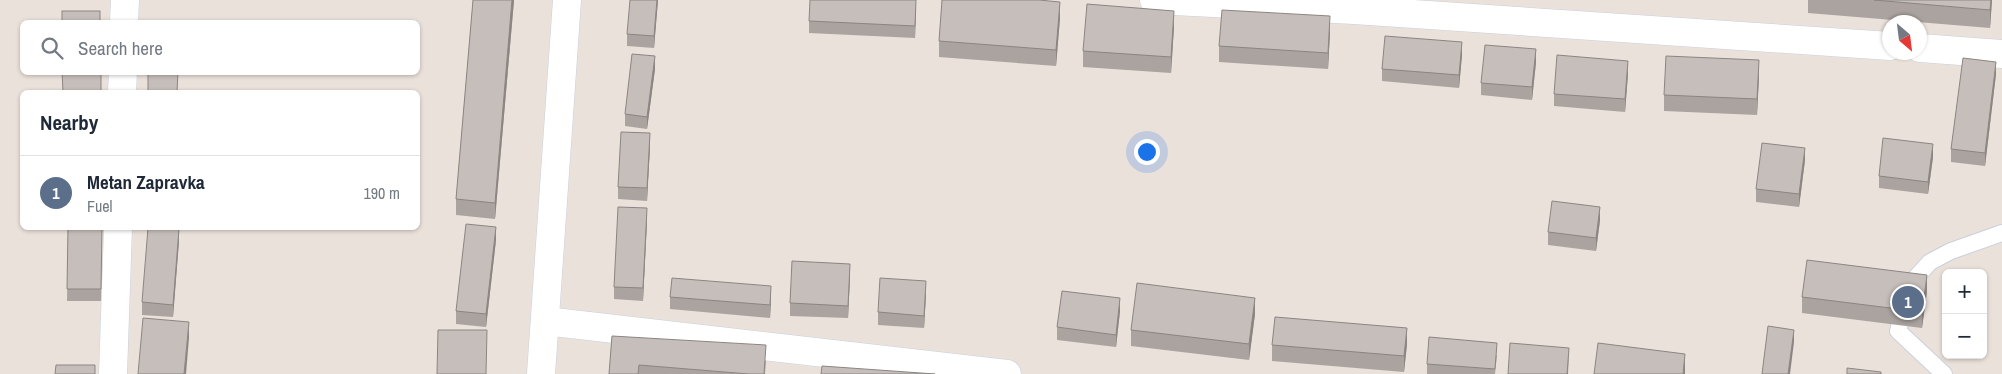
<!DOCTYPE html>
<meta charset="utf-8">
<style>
:root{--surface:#fff;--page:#f2f2f3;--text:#1f2937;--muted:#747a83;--line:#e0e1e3;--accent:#0b8043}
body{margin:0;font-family:"Archivo Narrow",sans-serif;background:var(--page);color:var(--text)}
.controls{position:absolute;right:15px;bottom:15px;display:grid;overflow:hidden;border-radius:8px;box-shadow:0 1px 4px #0004}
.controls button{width:45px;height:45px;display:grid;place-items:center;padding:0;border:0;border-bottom:1px solid var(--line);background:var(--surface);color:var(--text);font:25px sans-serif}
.compass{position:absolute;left:1882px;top:15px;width:45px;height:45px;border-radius:50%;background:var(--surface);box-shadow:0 1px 4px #0004;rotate:152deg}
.you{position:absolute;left:1146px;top:151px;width:18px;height:18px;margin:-12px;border:4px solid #fff;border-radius:50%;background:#1a73e8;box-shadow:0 0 0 8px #1a73e833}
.badge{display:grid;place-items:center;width:32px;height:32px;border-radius:50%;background:var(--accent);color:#fff;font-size:16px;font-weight:700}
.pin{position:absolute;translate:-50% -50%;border:2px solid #fff;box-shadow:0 1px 5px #0006}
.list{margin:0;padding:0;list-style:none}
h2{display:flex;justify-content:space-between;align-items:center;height:65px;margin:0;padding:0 20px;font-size:21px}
h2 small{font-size:16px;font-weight:400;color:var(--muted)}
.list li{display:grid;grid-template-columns:32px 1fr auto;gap:15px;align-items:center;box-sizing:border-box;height:75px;padding:0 20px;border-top:1px solid var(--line)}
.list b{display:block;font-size:19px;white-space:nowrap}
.list p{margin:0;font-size:16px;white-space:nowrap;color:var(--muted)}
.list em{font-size:16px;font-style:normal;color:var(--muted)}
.icon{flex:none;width:28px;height:28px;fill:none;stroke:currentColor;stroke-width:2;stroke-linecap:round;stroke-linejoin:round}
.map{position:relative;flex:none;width:2002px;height:374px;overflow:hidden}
.search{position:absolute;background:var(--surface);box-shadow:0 1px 4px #0004;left:20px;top:20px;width:400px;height:55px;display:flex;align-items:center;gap:12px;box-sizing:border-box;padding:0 18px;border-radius:8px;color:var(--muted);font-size:19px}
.panel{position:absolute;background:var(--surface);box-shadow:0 1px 4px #0004;left:20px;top:90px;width:400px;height:140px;border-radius:8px}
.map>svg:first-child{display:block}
</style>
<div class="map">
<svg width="2002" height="374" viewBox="0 0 2002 374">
<rect width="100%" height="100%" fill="#ebe1db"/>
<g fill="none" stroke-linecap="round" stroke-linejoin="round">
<g stroke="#c9d0db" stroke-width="18">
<polyline id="lane" points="1944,374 1898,331 1910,284 1930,262 1951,251 2002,233"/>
</g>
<g stroke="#c9d0db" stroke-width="29">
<g id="street">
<polyline points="1154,0 1354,10 1890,46"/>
<polyline points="124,22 125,0"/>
<polyline points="1920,48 2002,54"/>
<polyline points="122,92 123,72"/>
<polyline points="545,321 1007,374"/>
<polyline points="113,374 118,228"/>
<polyline points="541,374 567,0"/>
</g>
</g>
<use href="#lane" stroke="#fff" stroke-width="16"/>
<use href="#street" stroke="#fff" stroke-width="28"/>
</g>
<g fill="#aaa3a0">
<polygon points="473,0 514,0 495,219 456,215 456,199"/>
<polygon points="658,0 654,48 627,46 627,34"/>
<polygon points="1808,0 1992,0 1990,28 1808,13"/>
<polygon points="916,8 915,38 809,33 809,21"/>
<polygon points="1060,18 1056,66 939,57 939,41"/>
<polygon points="1174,27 1171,73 1083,67 1083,51"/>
<polygon points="1330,32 1328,69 1219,62 1219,46"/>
<polygon points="1462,55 1459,88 1382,81 1382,69"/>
<polygon points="1536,62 1532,100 1481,95 1481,83"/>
<polygon points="655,69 647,129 625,126 625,114"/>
<polygon points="1628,74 1625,112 1554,106 1554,94"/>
<polygon points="1996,74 1985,166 1951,162 1951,149"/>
<polygon points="1759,76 1757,115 1664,111 1664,95"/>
<polygon points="650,146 647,201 618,199 618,187"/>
<polygon points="1933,157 1928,194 1879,188 1879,176"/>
<polygon points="1805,160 1799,207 1756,202 1756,189"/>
<polygon points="1600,220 1596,251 1548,245 1548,232"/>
<polygon points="647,221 643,301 614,299 614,287"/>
<polygon points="68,228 102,228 101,301 67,301"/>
<polygon points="496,240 486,327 456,324 456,311"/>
<polygon points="179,241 173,317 142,315 142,302"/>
<polygon points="850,276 848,318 790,316 790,303"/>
<polygon points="1927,291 1922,328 1802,313 1802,297"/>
<polygon points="926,294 924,328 878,325 878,312"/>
<polygon points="670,297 771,299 770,318 670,309"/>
<polygon points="1120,311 1116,347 1057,340 1057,327"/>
<polygon points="1255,314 1249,360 1131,346 1131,330"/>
<polygon points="612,336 766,361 765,374 609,374"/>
<polygon points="1407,344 1404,372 1272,361 1272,345"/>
<polygon points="1497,355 1495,374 1427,374 1427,364"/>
</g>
<g fill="#8b8582">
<polygon points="512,0 514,0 495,219 495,203"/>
<polygon points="657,0 658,0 654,48 654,36"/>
<polygon points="916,0 916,8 915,38 915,26"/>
<polygon points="1991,0 1992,0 1990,28 1990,10"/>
<polygon points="1060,2 1060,18 1056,66 1056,50"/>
<polygon points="1174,11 1174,27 1171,73 1171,57"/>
<polygon points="1330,16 1330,32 1328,69 1328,53"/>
<polygon points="1462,42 1462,55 1459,88 1459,75"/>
<polygon points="1536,49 1536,62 1532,100 1532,87"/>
<polygon points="655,56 655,69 647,129 647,117"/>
<polygon points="1759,60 1759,76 1757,115 1757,99"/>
<polygon points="1628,61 1628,74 1625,112 1625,99"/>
<polygon points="1996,62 1996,74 1985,166 1985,153"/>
<polygon points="650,133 650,146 647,201 647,188"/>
<polygon points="1933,144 1933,157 1928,194 1928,182"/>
<polygon points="1805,148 1805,160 1799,207 1799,194"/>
<polygon points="1600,207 1600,220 1596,251 1596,238"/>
<polygon points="647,208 647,221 643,301 643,288"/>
<polygon points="496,227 496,240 486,327 486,314"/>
<polygon points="179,229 179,241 173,317 173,305"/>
<polygon points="850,264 850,276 848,318 848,306"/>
<polygon points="1927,275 1927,291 1922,328 1922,312"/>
<polygon points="926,281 926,294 924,328 924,316"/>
<polygon points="771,286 771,299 770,318 770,305"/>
<polygon points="1120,298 1120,311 1116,347 1116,335"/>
<polygon points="1255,298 1255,314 1249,360 1249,344"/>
<polygon points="189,322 189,338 186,374 184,374"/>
<polygon points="1407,328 1407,344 1404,372 1404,356"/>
<polygon points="1794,330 1794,342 1790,374 1788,374"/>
<polygon points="1569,348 1568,374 1567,374"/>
<polygon points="1685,354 1685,374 1683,374"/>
</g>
<g fill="#c6beba" stroke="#8b8582">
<polygon points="473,0 512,0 495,203 456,199"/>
<polygon points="630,0 657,0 654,36 627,34"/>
<polygon points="810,0 916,0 915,26 809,21"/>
<polygon points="942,0 1039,0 1060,2 1056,50 939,41"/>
<polygon points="1874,0 1991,0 1990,10"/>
<polygon points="1087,4 1174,11 1171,57 1083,51"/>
<polygon points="1222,10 1330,16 1328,53 1219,46"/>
<rect x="62" y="11" width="38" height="11"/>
<polygon points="1385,36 1462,42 1459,75 1382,69"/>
<polygon points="1485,45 1536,49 1532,87 1481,83"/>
<polygon points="632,54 655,56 647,117 625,114"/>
<polygon points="1557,55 1628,61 1625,99 1554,94"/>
<polygon points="1666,56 1759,60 1757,99 1664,95"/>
<polygon points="1963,58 1996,62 1985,153 1951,149"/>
<polygon points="62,72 101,72 101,92 63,92"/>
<polygon points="148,72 178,72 177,92 148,92"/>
<polygon points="621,132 650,133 647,188 618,187"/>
<polygon points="1883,138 1933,144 1928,182 1879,176"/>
<polygon points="1762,143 1805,148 1799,194 1756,189"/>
<polygon points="1552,201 1600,207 1596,238 1548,232"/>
<polygon points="618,207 647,208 643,288 614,287"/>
<polygon points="466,224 496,227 486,314 456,311"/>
<polygon points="68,228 102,228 101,289 67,289"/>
<polygon points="148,228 179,229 173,305 142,302"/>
<polygon points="1807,260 1927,275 1922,312 1802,297"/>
<polygon points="792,261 850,264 848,306 790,303"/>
<polygon points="672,278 771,286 770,305 670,297"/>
<polygon points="880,278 926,281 924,316 878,312"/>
<polygon points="1137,283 1255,298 1249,344 1131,330"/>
<polygon points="1062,291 1120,298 1116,335 1057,327"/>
<polygon points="1275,317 1407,328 1404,356 1272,345"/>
<polygon points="143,318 189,322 184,374 138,374"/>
<polygon points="1768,326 1794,330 1788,374 1762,374"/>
<polygon points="438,330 487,330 486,374 437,374"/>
<polygon points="612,336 766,345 764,374 749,374 639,365 638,374 609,374"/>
<polygon points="1429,337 1497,343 1495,369 1427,364"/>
<polygon points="1510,343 1569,348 1567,374 1508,374"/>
<polygon points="1598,343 1685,354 1683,374 1594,374"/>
<polygon points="56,365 95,365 95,374 55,374"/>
<polygon points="822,366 935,374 821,374"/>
<polygon points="1847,368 1881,372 1881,374 1847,374"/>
</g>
</svg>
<div class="controls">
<button>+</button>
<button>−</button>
</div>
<svg class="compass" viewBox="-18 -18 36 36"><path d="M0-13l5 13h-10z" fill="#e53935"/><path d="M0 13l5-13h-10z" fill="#747a83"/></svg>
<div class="you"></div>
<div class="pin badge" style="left:1908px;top:302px;background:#5c6f8a">1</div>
<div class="search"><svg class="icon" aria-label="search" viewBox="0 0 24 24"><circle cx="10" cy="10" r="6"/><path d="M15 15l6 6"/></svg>Search here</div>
<section class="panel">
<h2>Nearby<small></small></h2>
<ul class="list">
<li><span class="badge" style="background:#5c6f8a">1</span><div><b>Metan Zapravka</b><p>Fuel</p></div><em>190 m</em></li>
</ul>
</section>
</div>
